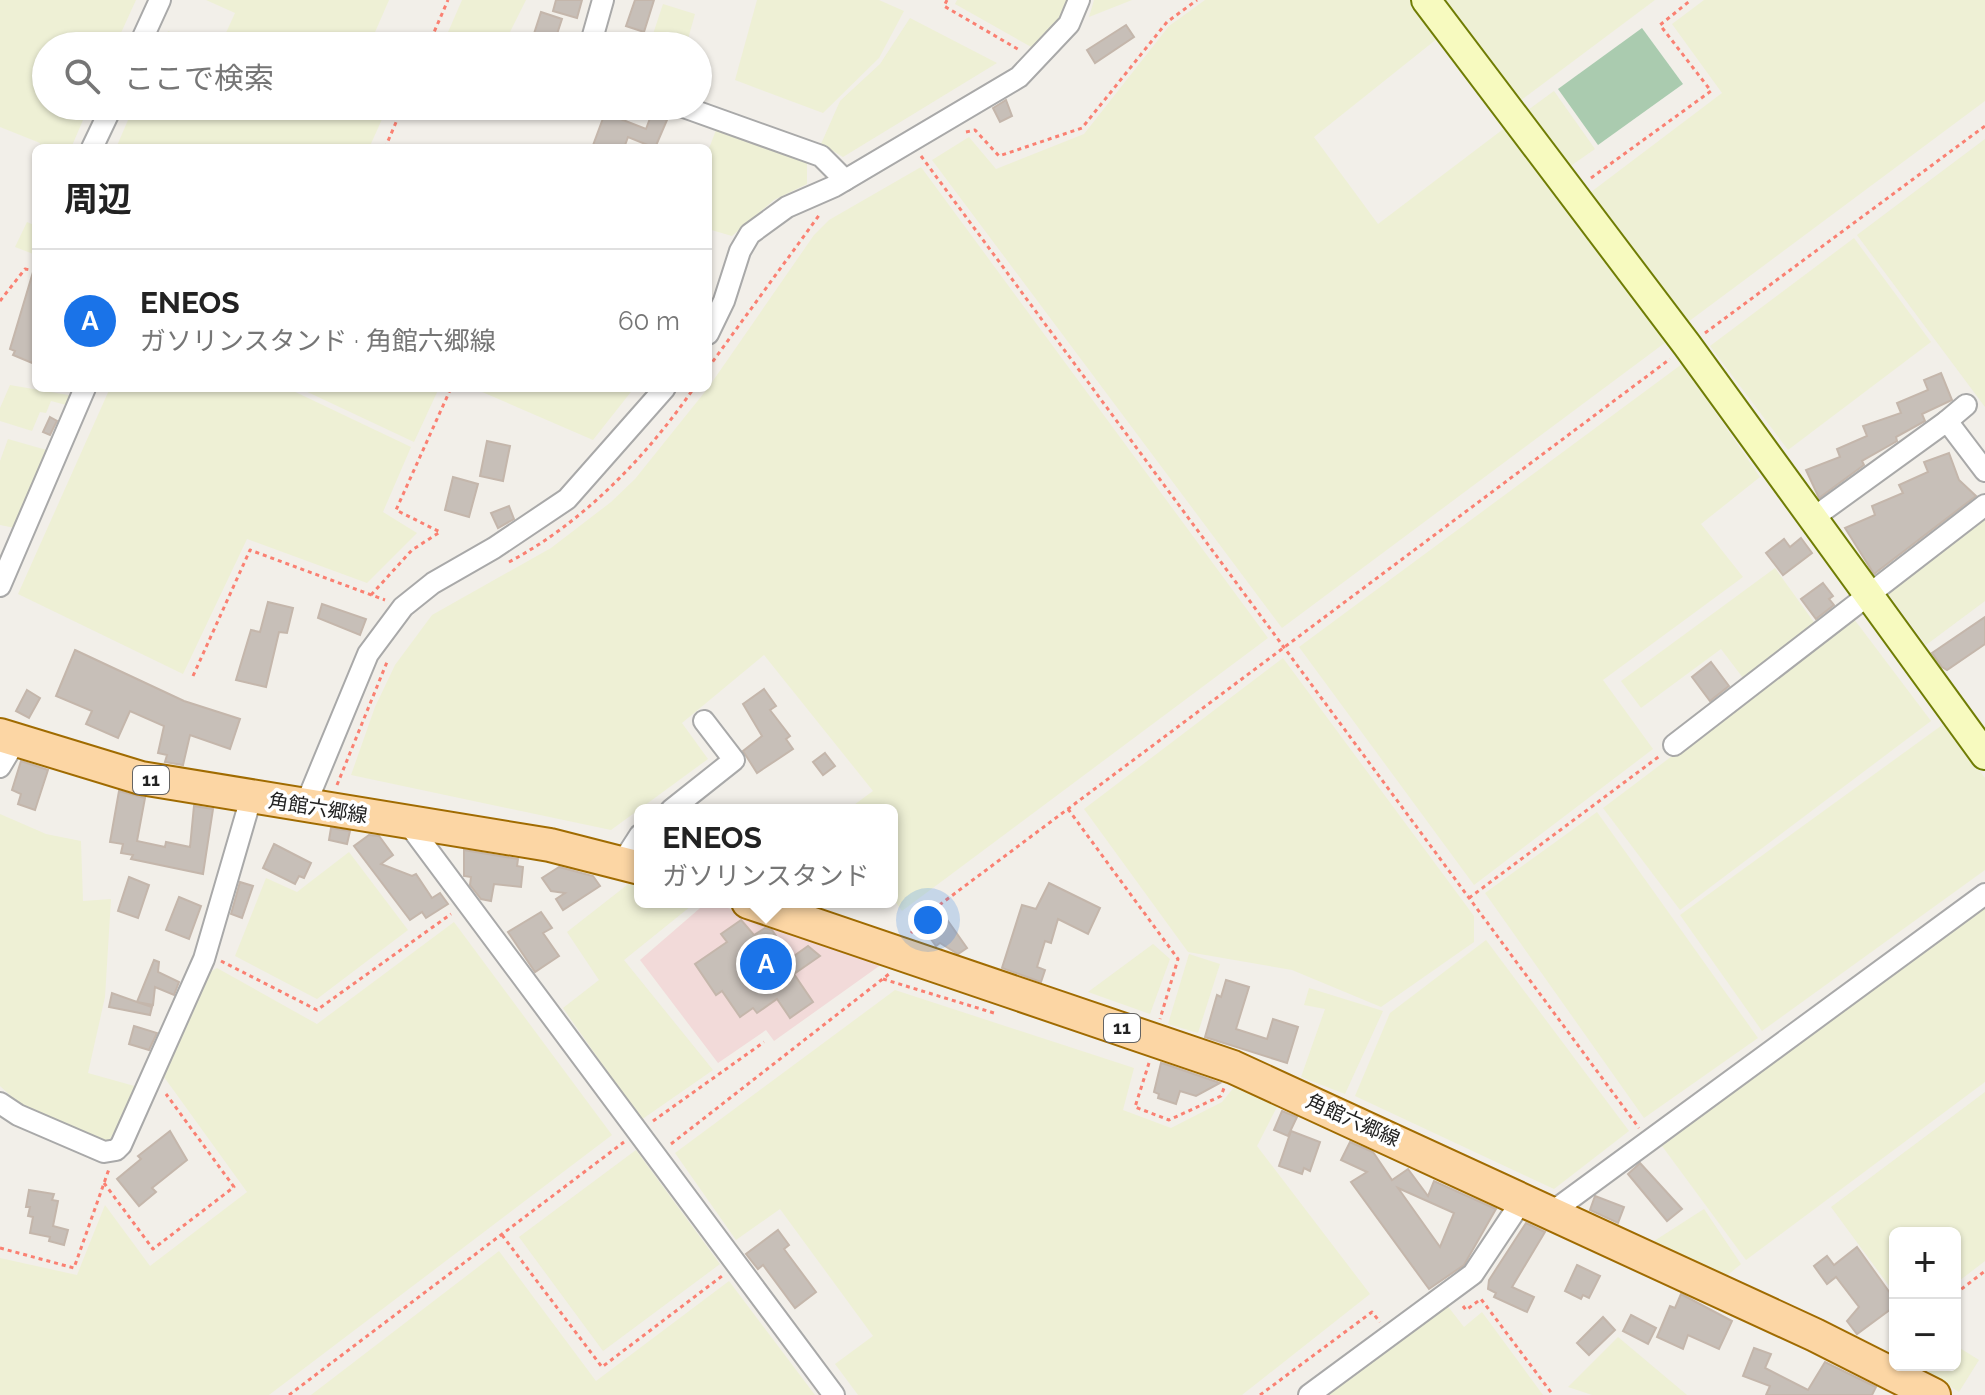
<!DOCTYPE html>
<html lang="ja">
<meta charset="utf-8">
<style>
:root{--surface:#fff;--page:#f6f6f6;--text:#222;--muted:#767676;--line:#e0e0e0;--accent:#1a73e8}
body{margin:0;font-family:Raleway,"Noto Sans JP",sans-serif;background:var(--page);color:var(--text)}
.controls{position:absolute;right:24px;bottom:24px;display:grid;overflow:hidden;border-radius:12px;box-shadow:0 2px 6px #0004}
.controls button{width:72px;height:72px;display:grid;place-items:center;padding:0;border:0;border-bottom:2px solid var(--line);background:var(--surface);color:var(--text);font:40px sans-serif}
.you{position:absolute;left:928px;top:920px;width:28px;height:28px;margin:-20px;border:6px solid #fff;border-radius:50%;background:#1a73e8;box-shadow:0 0 0 12px #1a73e833}
.badge{display:grid;place-items:center;width:52px;height:52px;border-radius:50%;background:var(--accent);color:#fff;font-size:26px;font-weight:700}
.pin{position:absolute;translate:-50% -50%;border:4px solid #fff;box-shadow:0 2px 8px #0006}
.popup{position:absolute;left:634px;top:804px;width:264px;height:104px;box-sizing:border-box;display:grid;place-content:center;border-radius:12px;background:var(--surface);filter:drop-shadow(0 2px 6px #0005);font-size:26px;white-space:nowrap;color:var(--muted)}
.popup b{font-size:30px;color:var(--text)}
.popup::after{content:'';position:absolute;left:50%;top:100%;margin-left:-16px;border:16px solid transparent;border-top-color:var(--surface)}
.list{margin:0;padding:0;list-style:none}
h2{display:flex;justify-content:space-between;align-items:center;height:104px;margin:0;padding:0 32px;font-size:34px}
h2 small{font-size:26px;font-weight:400;color:var(--muted)}
.list li{display:grid;grid-template-columns:52px 1fr auto;gap:24px;align-items:center;box-sizing:border-box;height:144px;padding:0 32px;border-top:2px solid var(--line)}
.list b{display:block;font-size:30px;white-space:nowrap}
.list p{margin:0;font-size:26px;white-space:nowrap;color:var(--muted)}
.list em{font-size:26px;font-style:normal;color:var(--muted)}
.icon{flex:none;width:44px;height:44px;fill:none;stroke:currentColor;stroke-width:2;stroke-linecap:round;stroke-linejoin:round}
.map{position:relative;flex:none;width:1985px;height:1395px;overflow:hidden}
.search{position:absolute;background:var(--surface);box-shadow:0 2px 6px #0004;left:32px;top:32px;width:680px;height:88px;display:flex;align-items:center;gap:20px;box-sizing:border-box;padding:0 28px;border-radius:44px;color:var(--muted);font-size:30px}
.panel{position:absolute;background:var(--surface);box-shadow:0 2px 6px #0004;left:32px;top:144px;width:680px;height:248px;border-radius:12px}
.map>svg:first-child{display:block}
</style>
<div class="map">
<svg width="1985" height="1395" viewBox="0 0 1985 1395">
<rect width="100%" height="100%" fill="#f2efe9"/>
<polygon fill="#f2dad9" points="707,902 709,902 889,959 774,1041 766,1030 718,1063 640,960"/>
<g fill="#eef0d5">
<polygon points="0,0 136,0 115,46 46,46 46,106 89,106 71,148 40,148 40,143 0,127"/>
<polygon points="206,0 389,0 369,46 220,46 235,13"/>
<polygon points="462,0 526,0 503,46 442,46"/>
<polygon points="757,0 879,0 904,11 879,58 823,113 735,80"/>
<polygon points="957,0 1073,0 1054,31 1033,48 955,4"/>
<polygon points="1094,0 1132,0 1089,17"/>
<polygon points="1205,0 1410,0 1438,38 1314,137 1378,224 1506,127 1666,342 1282,628 932,160 969,137 996,169 1084,134 1169,26"/>
<polygon points="1446,0 1655,0 1520,101"/>
<polygon points="1704,0 1985,0 1985,101 1688,322 1591,192 1722,93 1672,24"/>
<polygon points="663,4 695,14 686,46 649,46"/>
<polygon points="910,18 997,63 843,157 821,144 840,101 880,64"/>
<polygon points="168,31 202,46 161,46"/>
<polygon points="1554,91 1595,149 1569,167 1528,110"/>
<polygon points="134,106 388,106 369,148 116,148"/>
<polygon points="716,130 807,162 807,184 774,200 732,236 708,229 708,151"/>
<polygon points="1985,139 1985,407 1857,235"/>
<polygon points="921,167 1268,638 902,911 892,897 892,810 847,810 873,791 764,655 682,723 708,759 611,830 351,775 375,707 395,665 432,615 551,548 611,502 635,479 708,388 814,235 829,220"/>
<polygon points="27,222 36,226 36,255 15,247"/>
<polygon points="1854,238 1931,342 1788,450 1710,346"/>
<polygon points="1682,364 1760,477 1701,524 1743,577 1603,680 1653,749 1474,885 1299,647"/>
<polygon points="10,385 74,396 70,406 51,401 46,413 40,412 32,431 0,421 0,408"/>
<polygon points="110,388 287,388 411,447 383,512 417,533 367,583 247,539 183,674 18,594"/>
<polygon points="299,388 439,388 414,442"/>
<polygon points="473,388 634,388 593,440"/>
<polygon points="8,439 50,451 15,528 0,525 0,461"/>
<polygon points="1985,513 1985,601 1926,645 1884,588"/>
<polygon points="1775,568 1816,625 1743,678 1721,649 1641,708 1621,681"/>
<polygon points="1854,619 1931,721 1680,910 1603,808"/>
<polygon points="1283,658 1474,916 1474,942 1381,1007 1292,970 1188,952 1084,809"/>
<polygon points="1945,723 1985,778 1985,870 1762,1031 1680,915"/>
<polygon points="1597,812 1758,1038 1644,1118 1485,893"/>
<polygon points="0,814 46,834 81,841 83,901 111,899 105,997 88,1073 138,1087 109,1141 102,1142 25,1109 0,1086"/>
<polygon points="349,852 408,930 317,999 235,956 266,878 297,892"/>
<polygon points="636,878 640,879 640,902 696,902 624,960 713,1070 641,1120 563,1008 599,980 567,932"/>
<polygon points="1985,906 1985,1082 1746,1260 1662,1146"/>
<polygon points="454,922 612,1135 269,1395 0,1395 0,1258 77,1275 105,1205 150,1266 247,1192 164,1077 210,972 217,968 317,1024"/>
<polygon points="1486,940 1629,1131 1554,1189 1355,1096 1390,1013"/>
<polygon points="1153,944 1170,959 1150,1014 1088,992"/>
<polygon points="1189,954 1220,964 1198,1033 1168,1024"/>
<polygon points="1309,988 1383,1011 1345,1094 1301,1077 1325,1009 1304,1005"/>
<polygon points="895,990 1134,1068 1123,1110 1171,1128 1222,1102 1235,1086 1278,1105 1257,1146 1370,1294 1242,1395 858,1395 835,1364 873,1336 780,1209 736,1240 675,1153"/>
<polygon points="1985,1092 1985,1261 1955,1284 1955,1233 1895,1233 1895,1294 1831,1207"/>
<polygon points="636,1150 720,1264 603,1351 519,1237"/>
<polygon points="1704,1209 1741,1264 1724,1278 1651,1243"/>
<polygon points="499,1251 596,1381 729,1281 815,1395 311,1395"/>
<polygon points="1446,1304 1464,1327 1482,1312 1543,1395 1328,1395"/>
<polygon points="1618,1337 1687,1395 1592,1395 1568,1387"/>
<polygon points="1955,1345 1979,1360 1959,1392 1928,1373 1932,1365 1955,1365"/>
</g>
<polygon fill="#aacbaf" points="1642,28 1683,84 1598,145 1558,89"/>
<g fill="#c7bfb8" stroke="#c4b6ab" stroke-width="2" fill-rule="evenodd">
<polygon points="556,0 582,0 577,18 553,11"/>
<polygon points="635,0 654,0 644,32 626,26"/>
<polygon points="541,12 562,19 553,46 530,46"/>
<polygon points="1126,25 1134,37 1095,63 1087,50"/>
<polygon points="1006,100 1012,116 1000,122 993,108"/>
<polygon points="605,113 646,129 652,113 667,120 655,148 628,137 624,148 592,148"/>
<polygon points="33,272 36,354 32,363 13,355 15,351 10,349"/>
<polygon points="1941,373 1952,400 1922,414 1925,421 1896,437 1897,441 1862,461 1864,465 1819,498 1806,470 1840,457 1837,449 1867,436 1863,426 1901,413 1897,403 1928,390 1924,380"/>
<polygon points="50,417 57,421 50,435 43,432"/>
<polygon points="487,441 510,446 503,481 480,476"/>
<polygon points="1949,453 1959,480 1976,496 1874,574 1845,528 1875,515 1872,506 1903,493 1899,485 1928,472 1924,462"/>
<polygon points="453,477 478,484 469,517 445,510"/>
<polygon points="509,506 514,519 498,528 491,513"/>
<polygon points="1801,538 1812,553 1783,575 1766,553 1784,539 1790,547"/>
<polygon points="1823,583 1833,596 1829,599 1834,605 1816,619 1801,599"/>
<polygon points="268,602 293,608 287,633 279,632 266,687 236,680 251,630 260,632"/>
<polygon points="322,604 366,619 360,635 318,618"/>
<polygon points="1985,617 1985,644 1947,670 1942,667 1932,653"/>
<polygon points="75,650 184,701 240,719 230,749 190,735 183,765 165,762 167,755 158,753 164,726 130,711 118,738 86,724 92,711 56,696"/>
<polygon points="1711,662 1729,686 1710,701 1692,677"/>
<polygon points="764,689 776,706 770,710 790,736 786,739 793,749 757,773 743,751 762,736 743,704"/>
<polygon points="27,690 40,698 29,718 16,711"/>
<polygon points="825,753 835,766 823,775 813,762"/>
<polygon points="21,761 48,770 35,810 18,804 21,794 12,790"/>
<polygon points="119,791 145,798 137,841 165,847 166,842 190,847 194,806 213,809 203,874 131,859 133,855 121,853 123,844 110,842"/>
<polygon points="331,828 350,831 347,844 329,840"/>
<polygon points="369,835 379,836 393,855 381,864 412,876 416,874 432,898 440,893 448,904 426,918 422,912 410,920 354,846"/>
<polygon points="274,844 311,863 304,878 299,876 295,884 263,868"/>
<polygon points="464,850 518,859 517,866 523,867 521,887 494,884 491,901 481,899 470,885 471,877 464,876"/>
<polygon points="559,867 593,876 600,886 563,910 556,899 565,893 551,891 542,878"/>
<polygon points="129,877 149,885 138,918 118,911"/>
<polygon points="240,882 253,886 242,918 231,914"/>
<polygon points="1049,883 1100,908 1088,934 1058,919 1051,943 1045,941 1037,967 1045,970 1041,982 1002,968 1022,905 1036,909"/>
<polygon points="179,897 201,906 189,939 166,930"/>
<polygon points="541,912 552,928 543,933 559,956 535,972 508,932"/>
<polygon points="741,920 754,935 765,928 772,930 791,958 808,946 820,956 794,974 813,1002 790,1018 777,999 757,1013 753,1008 740,1017 722,991 716,995 695,964 727,942 721,934"/>
<polygon points="948,921 967,948 958,954 940,943 936,946 928,935"/>
<polygon points="154,960 159,962 158,972 179,982 174,995 155,987 153,1005 137,1002 152,1007 150,1015 109,1007 112,993 137,1002"/>
<polygon points="1226,980 1249,987 1236,1029 1267,1039 1273,1019 1298,1027 1287,1063 1205,1037 1217,995 1221,997"/>
<polygon points="134,1026 157,1033 149,1050 129,1044"/>
<polygon points="1161,1063 1165,1064 1220,1083 1196,1096 1180,1091 1176,1104 1158,1098 1159,1094 1154,1092"/>
<polygon points="1282,1111 1297,1117 1288,1136 1274,1130"/>
<polygon points="170,1131 187,1160 152,1188 156,1192 139,1206 117,1179 141,1159 138,1156"/>
<polygon points="1291,1131 1320,1142 1310,1171 1304,1168 1302,1174 1279,1166"/>
<path d="M 1350,1142 L 1373,1152 L 1392,1180 L 1408,1169 L 1428,1196 L 1434,1181 L 1496,1209 L 1464,1265 L 1429,1289 L 1351,1182 L 1367,1172 L 1341,1160 ZM 1398,1188 L 1454,1213 L 1440,1247 Z"/>
<polygon points="1640,1163 1682,1209 1667,1221 1628,1174"/>
<polygon points="29,1190 54,1194 52,1200 58,1201 53,1226 68,1230 64,1245 49,1241 50,1237 30,1233 33,1217 28,1216 30,1207 26,1207"/>
<polygon points="1595,1196 1624,1207 1618,1223 1590,1210"/>
<polygon points="1526,1223 1545,1232 1512,1287 1534,1297 1527,1312 1494,1297 1496,1293 1488,1289 1489,1280"/>
<polygon points="778,1230 789,1245 784,1249 816,1292 795,1308 763,1265 758,1269 746,1254"/>
<polygon points="1857,1247 1895,1300 1895,1306 1857,1334 1847,1321 1859,1307 1836,1277 1827,1284 1814,1266 1827,1256 1834,1265"/>
<polygon points="1577,1265 1600,1276 1589,1298 1583,1295 1581,1299 1565,1291"/>
<polygon points="1681,1294 1732,1321 1719,1349 1688,1335 1683,1349 1657,1337 1670,1306 1675,1308"/>
<polygon points="1631,1315 1656,1328 1648,1344 1623,1331"/>
<polygon points="1603,1317 1615,1330 1589,1355 1577,1343"/>
<polygon points="1754,1348 1771,1354 1765,1368 1808,1390 1825,1362 1876,1387 1872,1395 1766,1395 1770,1386 1743,1376"/>
</g>
<g fill="none" stroke-linecap="round" stroke-linejoin="round">
<g stroke="#a9a9a9" stroke-width="24">
<g id="street">
<polyline points="139,46 160,0"/>
<polyline points="590,46 603,0"/>
<polyline points="681,106 821,156 845,180"/>
<polyline points="92,148 112,106"/>
<polyline points="708,334 724,301 740,251 750,234 787,207 835,186 1019,77 1069,24 1079,0"/>
<polyline points="1947,421 1966,405"/>
<polyline points="1813,518 1947,421 1985,471"/>
<polyline points="0,586 85,388"/>
<polyline points="1674,745 1985,505"/>
<polyline points="0,767 16,740"/>
<polyline points="305,806 368,654 403,607 433,583 494,548 567,499 665,388"/>
<polyline points="671,810 734,760 704,721"/>
<polyline points="407,822 834,1395"/>
<polyline points="622,863 640,835"/>
<polyline points="0,1103 18,1115 104,1152 116,1150 121,1145 204,959 251,798"/>
<polyline points="1552,1212 1985,894"/>
<polyline points="1309,1395 1473,1274 1523,1199"/>
</g>
</g>
<g stroke="#707d05" stroke-width="32">
<polyline id="secondary" points="1426,0 1687,345 1985,755"/>
</g>
<g stroke="#a06b00" stroke-width="36">
<g id="primary">
<polyline points="0,735 141,778 550,845 640,868"/>
<polyline points="748,902 1233,1067 1815,1335 1934,1395"/>
</g>
</g>
<g stroke="#fa8072" stroke-width="3" stroke-dasharray="4 4" stroke-linecap="butt">
<polyline points="947,0 944,6 1021,51"/>
<polyline points="428,46 448,0"/>
<polyline points="966,132 975,130 999,156 1082,128 1167,22 1197,0"/>
<polyline points="385,148 403,106"/>
<polyline points="921,156 1639,1128"/>
<polyline points="1591,178 1711,91 1660,25 1691,0"/>
<polyline points="0,301 25,269 36,271"/>
<polyline points="1705,333 1985,126"/>
<polyline points="708,368 820,214"/>
<path d="M 509,562 C 584,522 646,457 694,388"/>
<polyline points="371,595 412,550 440,532 396,510 451,388"/>
<polyline points="193,676 250,550 385,600"/>
<polyline points="337,785 387,662"/>
<polyline points="1068,809 1178,959 1160,1019"/>
<polyline points="1469,898 1661,755"/>
<polyline points="911,933 930,912 1670,359"/>
<polyline points="221,961 317,1010 451,914"/>
<polyline points="883,979 994,1013"/>
<polyline points="1149,1063 1135,1107 1169,1120 1221,1096 1224,1088"/>
<polyline points="653,1121 764,1042"/>
<polyline points="671,1144 889,974"/>
<polyline points="104,1183 153,1249 234,1187 166,1094"/>
<polyline points="502,1235 602,1367 722,1276"/>
<polyline points="0,1248 74,1268 109,1169"/>
<polyline points="1955,1294 1985,1271"/>
<polyline points="1463,1306 1466,1310 1481,1299 1553,1395"/>
<polyline points="289,1395 624,1142"/>
<polyline points="1260,1395 1372,1312 1380,1322"/>
</g>
<use href="#street" stroke="#fff" stroke-width="20"/>
<use href="#secondary" stroke="#f7fabf" stroke-width="28"/>
<use href="#primary" stroke="#fcd6a4" stroke-width="32"/>
</g>
<g text-anchor="middle" stroke-width="7" stroke-linejoin="round" paint-order="stroke">
<g fill="#fff" stroke="#646464" stroke-width="2">
<rect x="133" y="766" width="36" height="28" rx="6"/>
<rect x="1104" y="1014" width="36" height="28" rx="6"/>
</g>
<g font-size="18" font-weight="bold" fill="#222">
<text x="151" y="786">11</text>
<text x="1122" y="1034">11</text>
</g>
<g font-size="20" fill="#222" stroke="#fff">
<text transform="translate(318 808) rotate(9)" y="7">角館六郷線</text>
<text transform="translate(1353 1120) rotate(24)" y="7">角館六郷線</text>
</g>
</g>
</svg>
<div class="controls">
<button>+</button>
<button>−</button>
</div>
<div class="you"></div>
<div class="pin badge" style="left:766px;top:964px">A</div>
<div class="popup"><b>ENEOS</b>ガソリンスタンド</div>
<div class="search"><svg class="icon" aria-label="search" viewBox="0 0 24 24"><circle cx="10" cy="10" r="6"/><path d="M15 15l6 6"/></svg>ここで検索</div>
<section class="panel">
<h2>周辺<small></small></h2>
<ul class="list">
<li><span class="badge">A</span><div><b>ENEOS</b><p>ガソリンスタンド · 角館六郷線</p></div><em>60 m</em></li>
</ul>
</section>
</div>
